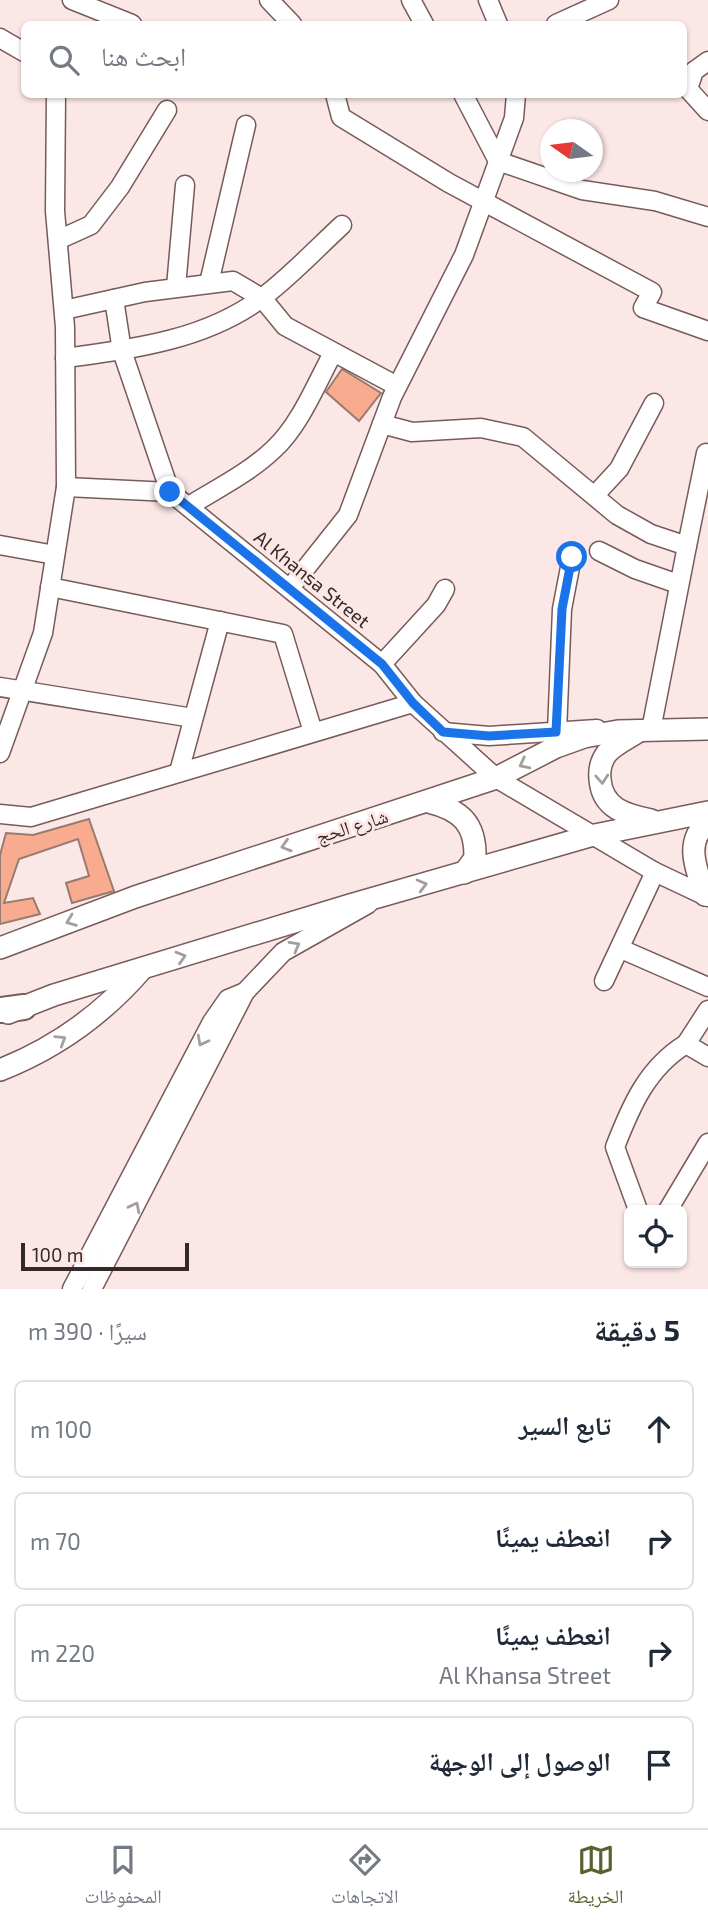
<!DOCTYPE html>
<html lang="ar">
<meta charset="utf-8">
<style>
:root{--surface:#fff;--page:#f6f6f7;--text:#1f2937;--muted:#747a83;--line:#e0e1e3;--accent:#5c602e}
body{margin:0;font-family:"Exo 2","Noto Naskh Arabic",sans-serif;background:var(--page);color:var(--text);direction:rtl}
.controls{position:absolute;right:21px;bottom:21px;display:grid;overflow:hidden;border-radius:10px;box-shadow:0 2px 5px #0004}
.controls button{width:63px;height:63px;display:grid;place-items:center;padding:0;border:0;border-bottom:2px solid var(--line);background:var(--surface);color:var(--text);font:35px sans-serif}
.compass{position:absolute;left:540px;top:119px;width:63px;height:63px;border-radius:50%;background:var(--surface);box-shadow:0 2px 5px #0004;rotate:284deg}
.scale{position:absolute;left:21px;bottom:18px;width:168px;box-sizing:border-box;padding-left:7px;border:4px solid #352928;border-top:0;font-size:19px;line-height:24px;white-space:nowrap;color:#352928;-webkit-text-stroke:5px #fbe7e5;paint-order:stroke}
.stop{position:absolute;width:21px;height:21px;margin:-16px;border:5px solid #1a73e8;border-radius:50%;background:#fff}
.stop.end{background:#1a73e8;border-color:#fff;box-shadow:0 2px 7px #0008}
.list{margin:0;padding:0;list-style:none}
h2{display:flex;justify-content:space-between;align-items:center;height:91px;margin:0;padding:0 28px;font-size:30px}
h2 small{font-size:23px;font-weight:400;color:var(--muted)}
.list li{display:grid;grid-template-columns:46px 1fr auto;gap:21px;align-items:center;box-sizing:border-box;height:98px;margin:0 14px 14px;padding:0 14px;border:2px solid var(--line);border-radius:10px}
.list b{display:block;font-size:26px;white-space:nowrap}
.list p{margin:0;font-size:23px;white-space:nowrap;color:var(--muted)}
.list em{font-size:23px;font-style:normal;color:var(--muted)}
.icon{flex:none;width:38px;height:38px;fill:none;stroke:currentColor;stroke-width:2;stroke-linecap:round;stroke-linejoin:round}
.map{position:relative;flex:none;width:708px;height:1289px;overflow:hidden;direction:ltr}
.search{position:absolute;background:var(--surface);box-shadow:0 2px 5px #0004;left:21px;right:21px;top:21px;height:77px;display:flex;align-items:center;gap:18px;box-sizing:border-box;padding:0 24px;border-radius:10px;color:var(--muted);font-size:26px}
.sheet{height:539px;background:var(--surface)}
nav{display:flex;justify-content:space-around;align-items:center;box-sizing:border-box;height:98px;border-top:2px solid var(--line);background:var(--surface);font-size:19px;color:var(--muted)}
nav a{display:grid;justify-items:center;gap:4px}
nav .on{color:var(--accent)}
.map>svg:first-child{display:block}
</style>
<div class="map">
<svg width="708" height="1289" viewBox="0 0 708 1289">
<rect width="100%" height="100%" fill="#fbe7e5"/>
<g fill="#f9ab8f" stroke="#977b71" stroke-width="2">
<polygon points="342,369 381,393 359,421 326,392"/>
<polygon points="89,819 114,891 72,903 66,883 89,876 78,839 19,859 4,903 33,898 40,914 0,924 0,855 6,833 33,835"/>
</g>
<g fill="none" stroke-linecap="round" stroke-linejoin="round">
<g stroke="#775b59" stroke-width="21">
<g id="minor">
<polyline points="72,0 132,24"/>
<polyline points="269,0 292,24"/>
<polyline points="411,0 424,24"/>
<polyline points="488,0 498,24"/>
<polyline points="556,24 609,0"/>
<polyline points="0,38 24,52"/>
<polyline points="708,61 694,71 688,89 708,111"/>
<polyline points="335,94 341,117 449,183 652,292 643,308 708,331"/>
<polyline points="463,94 498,161 582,190 655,201 708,217"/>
<polyline points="58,240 91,225 120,187 167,110"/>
<polyline points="209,283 246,125"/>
<polyline points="176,287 185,185"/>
<polyline points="114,299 122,351 170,492"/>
<polyline points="64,310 145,292 233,281 262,298 285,326 397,386"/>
<path d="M 65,358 C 133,349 206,340 263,297 C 291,276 316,249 342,225"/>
<polyline points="382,424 412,432 481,428 523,437 617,515 651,534 687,546 706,453"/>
<polyline points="66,487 170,492 382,664 413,703 496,778 655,872 708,897"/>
<polyline points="595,495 619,469 654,403"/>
<path d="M 189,506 C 218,488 249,473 274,449 C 300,425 316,384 333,353"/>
<polyline points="0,545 55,555"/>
<polyline points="599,551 635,569 678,584"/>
<polyline points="50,587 283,634 313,732"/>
<polyline points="290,588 348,515 392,397 464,255 514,118 516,94"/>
<polyline points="382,664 436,605 445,589"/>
<polyline points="0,687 193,718"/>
<polyline points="651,730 687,546"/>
<polyline points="443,732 489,736 597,729"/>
<polyline points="557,732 562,609 572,557"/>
<polyline points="0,753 43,633 66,487 65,327 55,211 56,94"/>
<polyline points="179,772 220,621"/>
<polyline points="0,814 31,817 413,703"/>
<polyline points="621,949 708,987"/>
<polyline points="604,981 655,872"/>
<polyline points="708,1010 686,1044 708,1057"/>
<path d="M 638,1210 L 615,1147 C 631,1106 647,1068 686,1044"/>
<polyline points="668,1210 708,1143"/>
<polyline points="72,1289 212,1022 228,999 245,992"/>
<polyline points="92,1289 245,992 283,952 368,904"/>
</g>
</g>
<g stroke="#775b59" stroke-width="24">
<g id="major">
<path d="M 639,731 C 629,738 615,744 607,753 C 601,761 599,770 600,779 C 602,809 627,815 651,820"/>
<path d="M 429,802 C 461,810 476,824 475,858 L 464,873"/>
<path d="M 705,895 C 697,871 683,842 708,822"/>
<polyline points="0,948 135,897 496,778 556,747 584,737 618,731 708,729"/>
<polyline points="8,1013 54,995 350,905 590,836 708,812"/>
<path d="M 0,1070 C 56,1048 103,1014 142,969"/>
</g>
</g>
<g stroke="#775b59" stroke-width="28">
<polyline id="highway" points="0,1010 24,1007"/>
</g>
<use href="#minor" stroke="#fff" stroke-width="18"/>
<use href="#major" stroke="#fff" stroke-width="21"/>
<use href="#highway" stroke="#fff" stroke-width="24"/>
</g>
<defs><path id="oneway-chevron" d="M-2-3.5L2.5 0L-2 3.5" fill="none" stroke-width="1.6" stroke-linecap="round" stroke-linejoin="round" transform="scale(1.75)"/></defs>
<g stroke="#a49f9e">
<use href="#oneway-chevron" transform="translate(524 764) rotate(153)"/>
<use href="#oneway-chevron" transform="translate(602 779) rotate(86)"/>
<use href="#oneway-chevron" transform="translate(286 846) rotate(163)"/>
<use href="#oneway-chevron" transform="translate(422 885) rotate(-15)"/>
<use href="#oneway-chevron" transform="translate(71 921) rotate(159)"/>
<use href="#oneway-chevron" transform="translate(295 946) rotate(-29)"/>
<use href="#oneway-chevron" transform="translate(181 957) rotate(-17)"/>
<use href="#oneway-chevron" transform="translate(61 1040) rotate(-32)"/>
<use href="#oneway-chevron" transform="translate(202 1041) rotate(118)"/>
<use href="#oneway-chevron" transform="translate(135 1207) rotate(-63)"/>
</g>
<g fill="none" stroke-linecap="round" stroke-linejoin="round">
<polyline stroke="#1a73e8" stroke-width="9" points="170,492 382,664 413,703 443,732 489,736 556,732 562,609 572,557"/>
</g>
<g text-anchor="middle" stroke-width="6" stroke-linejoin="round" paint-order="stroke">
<g font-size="19" fill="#352928" stroke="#fbe7e5">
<text transform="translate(312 579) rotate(39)" y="7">Al Khansa Street</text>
<text transform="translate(352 826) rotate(-17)" y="7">شارع الحج</text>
</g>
</g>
</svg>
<div class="controls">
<button><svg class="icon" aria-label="locate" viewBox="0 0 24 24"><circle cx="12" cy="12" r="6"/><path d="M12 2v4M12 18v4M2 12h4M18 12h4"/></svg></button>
</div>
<svg class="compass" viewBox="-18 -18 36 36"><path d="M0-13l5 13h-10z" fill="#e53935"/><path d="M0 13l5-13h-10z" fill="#747a83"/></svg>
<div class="scale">100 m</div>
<div class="stop" style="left:572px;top:557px"></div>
<div class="stop end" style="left:170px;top:492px"></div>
<div class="search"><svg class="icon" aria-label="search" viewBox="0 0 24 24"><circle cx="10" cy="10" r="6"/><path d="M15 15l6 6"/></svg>ابحث هنا</div>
</div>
<section class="sheet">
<h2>5 دقيقة<small>سيرًا · 390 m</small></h2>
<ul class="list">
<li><svg class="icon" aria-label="ahead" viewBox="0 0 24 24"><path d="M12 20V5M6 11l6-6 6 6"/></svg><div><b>تابع السير</b></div><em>100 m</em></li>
<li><svg class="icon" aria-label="right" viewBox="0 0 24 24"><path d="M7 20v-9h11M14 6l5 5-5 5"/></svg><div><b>انعطف يمينًا</b></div><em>70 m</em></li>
<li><svg class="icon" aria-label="right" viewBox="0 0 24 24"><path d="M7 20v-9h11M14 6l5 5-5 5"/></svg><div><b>انعطف يمينًا</b><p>Al Khansa Street</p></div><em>220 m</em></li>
<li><svg class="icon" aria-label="arrive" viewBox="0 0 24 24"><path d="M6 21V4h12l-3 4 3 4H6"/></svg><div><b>الوصول إلى الوجهة</b></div></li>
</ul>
</section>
<nav>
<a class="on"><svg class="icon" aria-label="map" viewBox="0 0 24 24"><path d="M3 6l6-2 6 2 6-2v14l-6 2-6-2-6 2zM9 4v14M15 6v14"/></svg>الخريطة</a>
<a><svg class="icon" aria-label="directions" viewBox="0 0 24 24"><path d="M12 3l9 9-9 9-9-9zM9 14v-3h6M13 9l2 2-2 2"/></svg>الاتجاهات</a>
<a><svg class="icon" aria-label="saved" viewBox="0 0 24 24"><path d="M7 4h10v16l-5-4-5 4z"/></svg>المحفوظات</a>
</nav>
